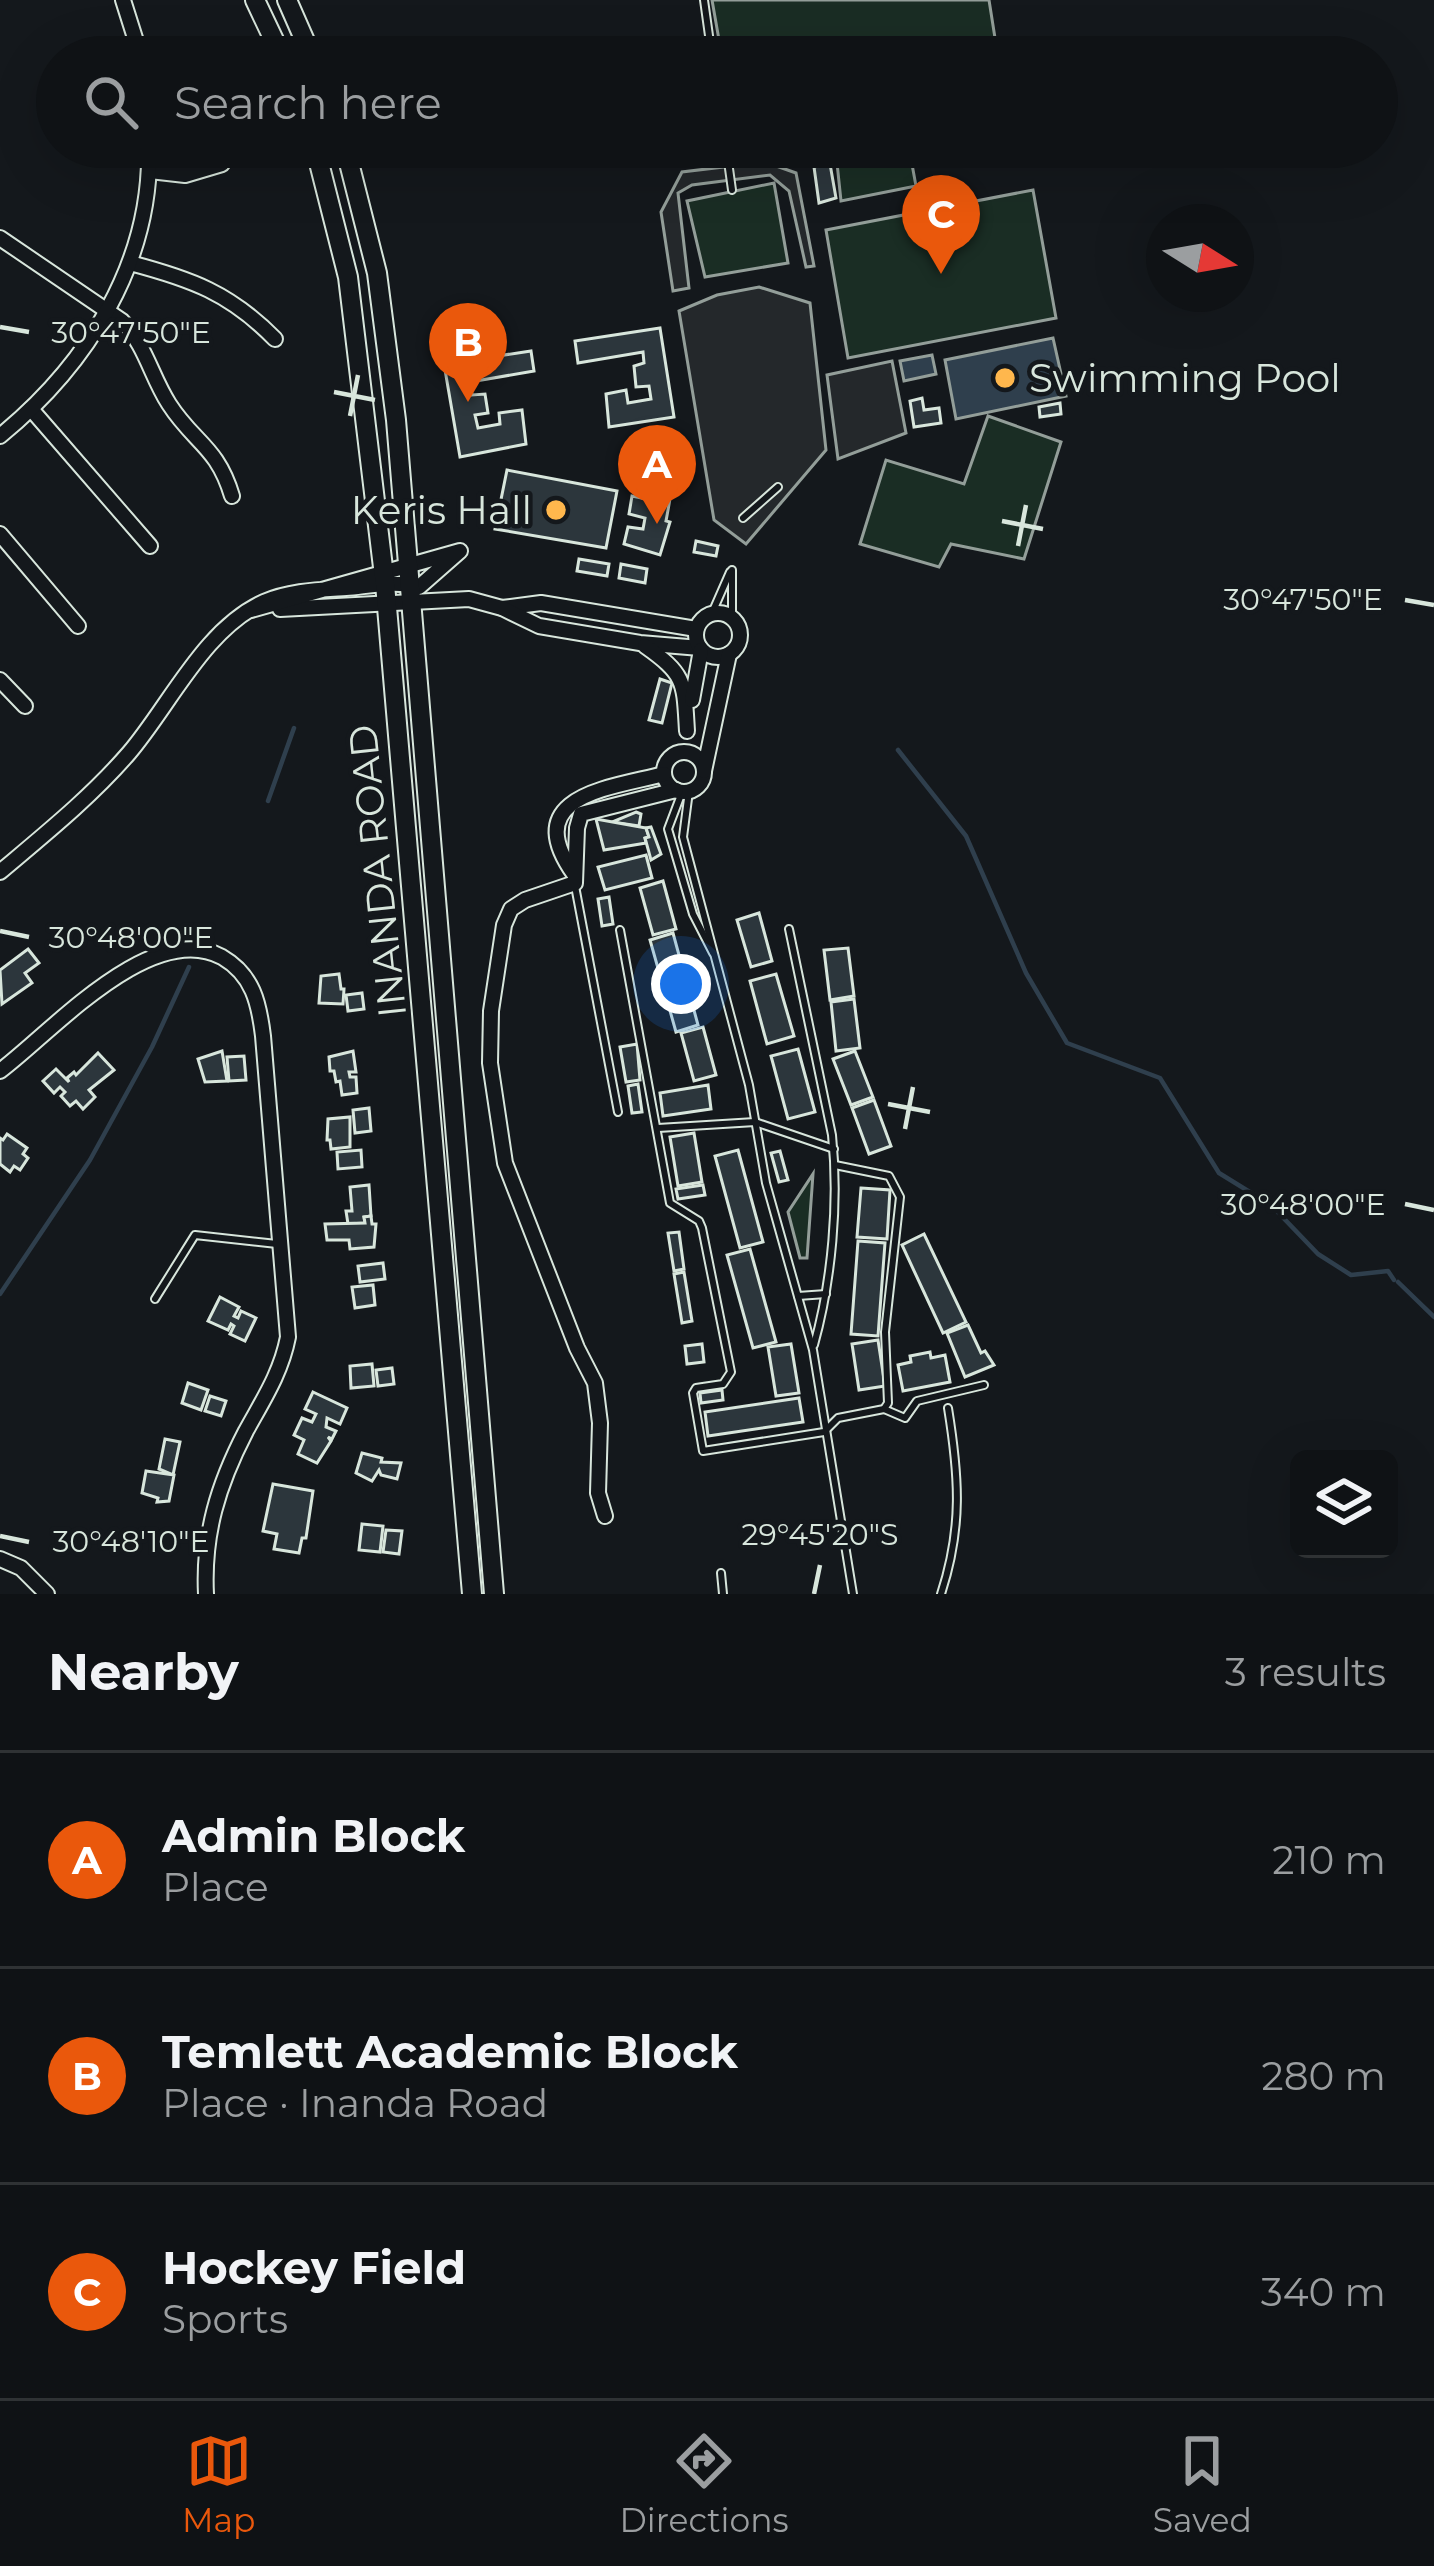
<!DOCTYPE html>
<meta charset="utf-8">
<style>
:root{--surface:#0f1215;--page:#181b1e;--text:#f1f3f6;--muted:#9b9ea0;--line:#2f3234;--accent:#ea580c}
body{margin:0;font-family:Montserrat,sans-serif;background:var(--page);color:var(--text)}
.controls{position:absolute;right:36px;bottom:36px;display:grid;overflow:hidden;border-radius:18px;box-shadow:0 12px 48px #0002}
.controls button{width:108px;height:108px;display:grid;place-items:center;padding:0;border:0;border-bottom:3px solid var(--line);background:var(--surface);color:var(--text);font:60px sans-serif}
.compass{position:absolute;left:1146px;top:204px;width:108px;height:108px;border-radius:50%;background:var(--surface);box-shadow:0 12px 48px #0002;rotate:101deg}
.you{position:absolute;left:681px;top:984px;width:42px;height:42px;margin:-30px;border:9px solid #fff;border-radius:50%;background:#1a73e8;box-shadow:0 0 0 18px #1a73e833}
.badge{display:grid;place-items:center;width:78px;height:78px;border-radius:50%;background:var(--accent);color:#fff;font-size:39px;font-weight:700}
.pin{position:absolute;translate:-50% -99px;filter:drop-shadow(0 3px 6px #0008)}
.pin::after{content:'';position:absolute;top:63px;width:42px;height:36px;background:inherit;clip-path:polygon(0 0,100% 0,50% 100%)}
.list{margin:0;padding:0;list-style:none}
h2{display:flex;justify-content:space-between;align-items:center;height:156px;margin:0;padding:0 48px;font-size:51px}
h2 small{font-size:39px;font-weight:400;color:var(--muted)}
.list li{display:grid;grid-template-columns:78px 1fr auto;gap:36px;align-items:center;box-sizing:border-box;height:216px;padding:0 48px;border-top:3px solid var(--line)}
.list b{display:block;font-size:45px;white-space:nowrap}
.list p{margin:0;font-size:39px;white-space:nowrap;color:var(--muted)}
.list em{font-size:39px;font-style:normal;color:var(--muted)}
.icon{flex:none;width:66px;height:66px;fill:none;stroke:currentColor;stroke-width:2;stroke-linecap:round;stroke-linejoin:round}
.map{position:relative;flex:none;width:1434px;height:1594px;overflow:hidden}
.search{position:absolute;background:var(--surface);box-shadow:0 12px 48px #0002;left:36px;right:36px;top:36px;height:132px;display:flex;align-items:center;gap:30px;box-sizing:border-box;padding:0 42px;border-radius:66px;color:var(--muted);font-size:45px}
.sheet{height:804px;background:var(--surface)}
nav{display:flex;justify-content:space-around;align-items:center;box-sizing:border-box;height:168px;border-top:3px solid var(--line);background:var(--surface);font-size:33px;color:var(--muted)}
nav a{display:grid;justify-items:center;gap:6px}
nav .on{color:var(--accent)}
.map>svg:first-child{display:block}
</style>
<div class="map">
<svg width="1434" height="1594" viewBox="0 0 1434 1594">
<rect width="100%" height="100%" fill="#14181c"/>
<g fill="#1a2d24" stroke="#939e99" stroke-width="3">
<polygon points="712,0 989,0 998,57 722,57"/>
<polygon points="909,148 916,186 841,201 837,163"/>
<polygon points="774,183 788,263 705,277 687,201"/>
<polygon points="1033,190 1056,318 848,358 826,230"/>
<polygon points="988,416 1061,442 1024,559 951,544 939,567 860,544 886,460 964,484"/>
<polygon points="813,1174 807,1258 800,1258 788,1212"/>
</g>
<g fill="#24282b" stroke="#939e99" stroke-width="3">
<polygon points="765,162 796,173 814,266 806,267 789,191 770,175 692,185 678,193 689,288 673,291 661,212 682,172"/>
<polygon points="759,287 810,303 826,450 746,544 714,520 679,311 717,295"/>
<polygon points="892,361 906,433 838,459 827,375"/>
</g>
<g fill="#2f3f4d" stroke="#939e99" stroke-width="3">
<polygon points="1053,338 1066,396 956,419 945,360"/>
<polygon points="932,355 936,374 904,381 900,361"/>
</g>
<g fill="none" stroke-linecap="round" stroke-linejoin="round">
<g stroke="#2f3f4d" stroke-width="4.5">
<polyline points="898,750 966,836 1026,973 1067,1043 1160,1078 1219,1173 1271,1205 1318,1254 1351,1275 1388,1271 1394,1280"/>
<polyline points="268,801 294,728"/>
<polyline points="1398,1282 1434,1317"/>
<polyline points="0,1294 90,1160 152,1047 189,967"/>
</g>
</g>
<g fill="#2c363c" stroke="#d8e6dc" stroke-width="3">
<polygon points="830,164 836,198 819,203 814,167"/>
<polygon points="660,328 674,417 609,427 606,394 626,390 628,403 651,399 649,386 636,387 634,366 644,363 643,352 578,363 575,341"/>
<polygon points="531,351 534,371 470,382 472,395 485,394 488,413 475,415 478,428 500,424 499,413 522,410 526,444 460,457 444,364"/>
<polygon points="922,398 924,410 939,408 941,423 914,427 910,401"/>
<polygon points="1060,403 1061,414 1040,417 1039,407"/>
<polygon points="507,470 617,491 606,548 495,529"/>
<polygon points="647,495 670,499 666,521 670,522 660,555 624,544 628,527 643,529 645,518 629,514 632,496 646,499"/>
<polygon points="696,541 718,546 716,556 694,552"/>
<polygon points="579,559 609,564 607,576 577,571"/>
<polygon points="621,564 647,569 645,583 619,578"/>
<polygon points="660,679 672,683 662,723 649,720"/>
<polygon points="636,812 641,814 639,826 612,822"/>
<polygon points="596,819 646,828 649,837 645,838 646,843 604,850"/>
<polygon points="651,827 661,854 651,860 645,838 649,837 646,828"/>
<polygon points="646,855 652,878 605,890 598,867"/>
<polygon points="663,881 676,929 653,935 640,888"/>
<polygon points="609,897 613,924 602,926 598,899"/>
<polygon points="759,913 772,961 751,967 737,920"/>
<polygon points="673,933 698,1025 676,1032 650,940"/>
<polygon points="848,948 854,996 830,1000 824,950"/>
<polygon points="28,949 39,963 25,973 32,983 2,1004 0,970"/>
<polygon points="339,974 341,989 344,989 343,1004 319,1003 321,976"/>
<polygon points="776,974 794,1036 767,1044 750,981"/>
<polygon points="362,993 364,1009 348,1011 346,995"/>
<polygon points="854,999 860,1048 836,1051 831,1002"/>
<polygon points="703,1027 716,1075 694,1081 681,1033"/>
<polygon points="637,1044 640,1080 626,1082 620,1047"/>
<polygon points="798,1049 815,1112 788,1119 771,1056"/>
<polygon points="222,1051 227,1081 205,1082 198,1059"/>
<polygon points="353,1051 356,1072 349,1072 350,1077 356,1077 357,1093 342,1095 340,1081 336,1082 334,1071 330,1071 329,1057"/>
<polygon points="855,1051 873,1097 851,1105 833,1059"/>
<polygon points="98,1053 114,1070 89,1090 95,1097 83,1109 76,1101 70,1106 61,1096 65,1092 60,1087 54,1093 43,1081 56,1069 69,1082 67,1078 74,1072 76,1075"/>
<polygon points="244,1056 246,1080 229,1081 227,1057"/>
<polygon points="638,1084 642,1112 632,1113 628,1086"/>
<polygon points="708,1085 711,1109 663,1116 660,1093"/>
<polygon points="874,1100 891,1146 869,1154 852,1108"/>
<polygon points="369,1108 371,1131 355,1133 353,1110"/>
<polygon points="350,1117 350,1147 331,1149 330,1140 327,1140 328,1119"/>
<polygon points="694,1133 702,1182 678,1186 670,1137"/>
<polygon points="7,1134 27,1148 23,1154 28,1158 20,1170 14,1166 10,1172 0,1164 0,1138 3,1140"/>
<polygon points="361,1150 362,1167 338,1169 337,1152"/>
<polygon points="738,1150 763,1242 740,1248 715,1156"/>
<polygon points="780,1151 788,1180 779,1182 771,1153"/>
<polygon points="369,1185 371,1216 364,1217 365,1223 348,1224 346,1211 352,1211 350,1187"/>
<polygon points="703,1185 705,1195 678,1199 676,1189"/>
<polygon points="861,1188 890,1190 887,1239 857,1237"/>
<polygon points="371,1216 372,1224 376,1224 374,1247 350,1249 349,1240 327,1240 325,1224 365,1223 364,1217"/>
<polygon points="679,1232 684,1269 674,1271 668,1233"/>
<polygon points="924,1234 966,1322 943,1333 902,1245"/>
<polygon points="858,1241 885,1243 878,1336 851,1334"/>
<polygon points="750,1249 776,1342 753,1348 727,1255"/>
<polygon points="383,1263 385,1279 360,1282 358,1266"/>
<polygon points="684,1272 692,1321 682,1323 674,1274"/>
<polygon points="373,1285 375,1305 355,1308 352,1287"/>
<polygon points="220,1297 239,1307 234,1316 238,1318 241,1311 256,1318 245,1341 230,1334 234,1326 231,1324 228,1330 208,1321"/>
<polygon points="968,1325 981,1353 985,1351 994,1365 965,1377 947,1333"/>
<polygon points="878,1340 885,1386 859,1390 852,1344"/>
<polygon points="702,1344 704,1362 687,1364 685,1346"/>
<polygon points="791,1344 799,1393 776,1396 768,1347"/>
<polygon points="930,1352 931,1358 945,1355 950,1382 903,1391 898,1365 911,1362 910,1356"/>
<polygon points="372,1364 374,1386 351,1388 350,1366"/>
<polygon points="392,1368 394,1384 378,1386 376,1370"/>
<polygon points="188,1383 208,1390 201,1410 182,1403"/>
<polygon points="722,1390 723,1400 701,1403 700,1393"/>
<polygon points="313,1392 347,1408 340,1424 327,1418 326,1427 336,1431 332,1439 328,1437 331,1441 317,1463 298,1454 304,1440 294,1435 302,1418 312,1422 316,1414 305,1409"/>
<polygon points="210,1396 226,1401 221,1416 205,1411"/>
<polygon points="799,1398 803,1422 708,1436 705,1412"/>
<polygon points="165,1439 180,1442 173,1475 159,1469"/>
<polygon points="362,1453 382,1458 381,1462 401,1463 397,1479 381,1475 379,1470 372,1481 356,1473"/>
<polygon points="146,1471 174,1475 169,1501 157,1502 158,1498 142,1493"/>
<polygon points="273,1484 313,1491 306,1538 302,1538 299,1553 274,1549 277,1534 263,1531"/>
<polygon points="362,1524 383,1526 380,1552 359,1550"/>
<polygon points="386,1530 402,1531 399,1554 383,1552"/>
</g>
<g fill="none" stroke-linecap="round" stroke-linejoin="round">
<g stroke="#d8e6dc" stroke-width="10">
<g id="service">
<polyline points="704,0 712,57"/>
<polyline points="726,147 732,190"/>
<polyline points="743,518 778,487"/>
<polyline points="732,570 732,618"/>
<polyline points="712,613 730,572"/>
<polyline points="689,791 683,837 749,1085 766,1183 813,1350 853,1594"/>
<polyline points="682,792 668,829 693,914 713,953"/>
<polyline points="575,886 618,1112"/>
<path d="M 789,929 L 832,1135 C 839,1202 832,1280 814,1345"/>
<polyline points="620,930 670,1203 699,1221 702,1228 731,1372 723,1384 696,1388 693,1393 703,1451 824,1432 838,1418 884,1409 888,1403 885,1332 900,1197 889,1176 835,1165"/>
<polyline points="658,1128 755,1122 834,1149"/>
<polyline points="798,1296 826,1294"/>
<polyline points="155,1299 195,1235 277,1244"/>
<polyline points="884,1409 905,1418 917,1401 984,1385"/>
<polyline points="721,1573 723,1594"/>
<path d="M 941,1594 C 963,1527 959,1476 948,1408"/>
</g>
</g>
<g stroke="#d8e6dc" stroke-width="18">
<g id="minor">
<polyline points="123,0 141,57"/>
<polyline points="150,171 185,175 222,164"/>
<path d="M 0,238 L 122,321 C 146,346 151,376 169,404 C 194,443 217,446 232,496"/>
<path d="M 130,263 C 191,279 230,293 275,339"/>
<polyline points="31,409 150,546"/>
<path d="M 0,436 C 87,365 152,263 149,147"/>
<polyline points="0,534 78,626"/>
<polyline points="502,608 541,603 696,629"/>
<polyline points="280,609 469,599 502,608 539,626 640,643 700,648"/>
<circle cx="718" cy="635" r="22"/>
<path d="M 645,646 C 686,675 684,682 687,731"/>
<polyline points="0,680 25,706"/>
<polyline points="692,700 701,650"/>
<circle cx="684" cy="772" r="20"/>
<polyline points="704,771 729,654"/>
<path d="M 0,872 C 45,834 91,797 129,753 C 170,705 204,629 264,602 C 289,591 319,590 346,588 C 370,586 395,580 419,587 L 460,551 L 251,610"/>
<path d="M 574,874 C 518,795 611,788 664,774"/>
<path d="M 0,1071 C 52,1032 151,919 222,957 C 253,975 259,1003 263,1036 L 288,1337 C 281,1373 263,1400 246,1431 C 218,1485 203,1534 206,1594"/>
<polyline points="605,1516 598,1493 600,1423 595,1383 577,1348 505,1163 490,1063 491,1011 504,925 511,909 525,900 575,883 577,828 581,814 676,790"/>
<polyline points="0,1559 21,1568 47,1594"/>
</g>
</g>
<g stroke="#d8e6dc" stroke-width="22">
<g id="secondary">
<polyline points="255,0 282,57"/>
<polyline points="287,0 312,57"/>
<polyline points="315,147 348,277 385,584 472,1594"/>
<polyline points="345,147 377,273 396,420 494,1594"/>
</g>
</g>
<use href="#service" stroke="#14181c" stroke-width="6"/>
<use href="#minor" stroke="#14181c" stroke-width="14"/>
<use href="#secondary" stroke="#14181c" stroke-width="18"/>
</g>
<path fill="none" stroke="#d8e6dc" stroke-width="4.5" d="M 0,327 L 29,332M 334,392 L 375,400M 350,416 L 358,375M 1002,521 L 1043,529M 1018,546 L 1026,505M 1405,600 L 1434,605M 0,931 L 29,937M 888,1104 L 930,1112M 905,1129 L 913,1087M 1405,1204 L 1434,1210M 0,1536 L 29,1542M 814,1594 L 820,1565"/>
<g fill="#ffb74d" stroke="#14181c" stroke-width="4.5">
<circle cx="1005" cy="378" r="12"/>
<circle cx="556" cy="510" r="12"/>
</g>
<g text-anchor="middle" stroke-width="9" stroke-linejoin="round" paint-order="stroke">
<g font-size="39" fill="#d8e6dc" stroke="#14181c" text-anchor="start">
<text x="1029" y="392">Swimming Pool</text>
<text x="532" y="524" text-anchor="end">Keris Hall</text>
</g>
<g font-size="39" fill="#d8e6dc" stroke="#14181c">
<text transform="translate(377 871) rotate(-96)" y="14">INANDA ROAD</text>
</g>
</g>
<g font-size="30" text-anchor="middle" fill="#d8e6dc" stroke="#14181c" stroke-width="9" stroke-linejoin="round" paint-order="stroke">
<text x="131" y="343">30°47'50"E</text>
<text x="1303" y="610">30°47'50"E</text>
<text x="131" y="948">30°48'00"E</text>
<text x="1303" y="1215">30°48'00"E</text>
<text x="820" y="1545">29°45'20"S</text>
<text x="131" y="1552">30°48'10"E</text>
</g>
</svg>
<div class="controls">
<button><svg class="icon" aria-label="layers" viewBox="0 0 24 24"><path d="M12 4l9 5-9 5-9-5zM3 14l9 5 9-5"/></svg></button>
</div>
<svg class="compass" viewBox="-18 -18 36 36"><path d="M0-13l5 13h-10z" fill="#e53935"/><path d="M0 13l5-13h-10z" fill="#9b9ea0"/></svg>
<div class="you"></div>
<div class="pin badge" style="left:657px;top:524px">A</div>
<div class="pin badge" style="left:468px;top:402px">B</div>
<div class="pin badge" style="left:941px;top:274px">C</div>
<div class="search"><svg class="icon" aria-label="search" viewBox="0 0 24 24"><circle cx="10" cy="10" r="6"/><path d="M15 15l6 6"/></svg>Search here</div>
</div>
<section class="sheet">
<h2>Nearby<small>3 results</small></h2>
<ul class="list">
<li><span class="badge">A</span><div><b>Admin Block</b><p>Place</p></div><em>210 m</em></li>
<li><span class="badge">B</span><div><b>Temlett Academic Block</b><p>Place · Inanda Road</p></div><em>280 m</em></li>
<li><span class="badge">C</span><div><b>Hockey Field</b><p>Sports</p></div><em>340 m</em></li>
</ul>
</section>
<nav>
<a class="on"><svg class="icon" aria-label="map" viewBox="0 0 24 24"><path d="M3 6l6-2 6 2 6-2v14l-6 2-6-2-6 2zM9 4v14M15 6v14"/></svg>Map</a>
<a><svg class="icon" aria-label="directions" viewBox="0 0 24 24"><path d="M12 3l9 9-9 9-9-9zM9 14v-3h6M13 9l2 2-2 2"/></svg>Directions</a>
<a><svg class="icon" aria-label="saved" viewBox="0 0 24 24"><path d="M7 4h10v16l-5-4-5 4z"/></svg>Saved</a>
</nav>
